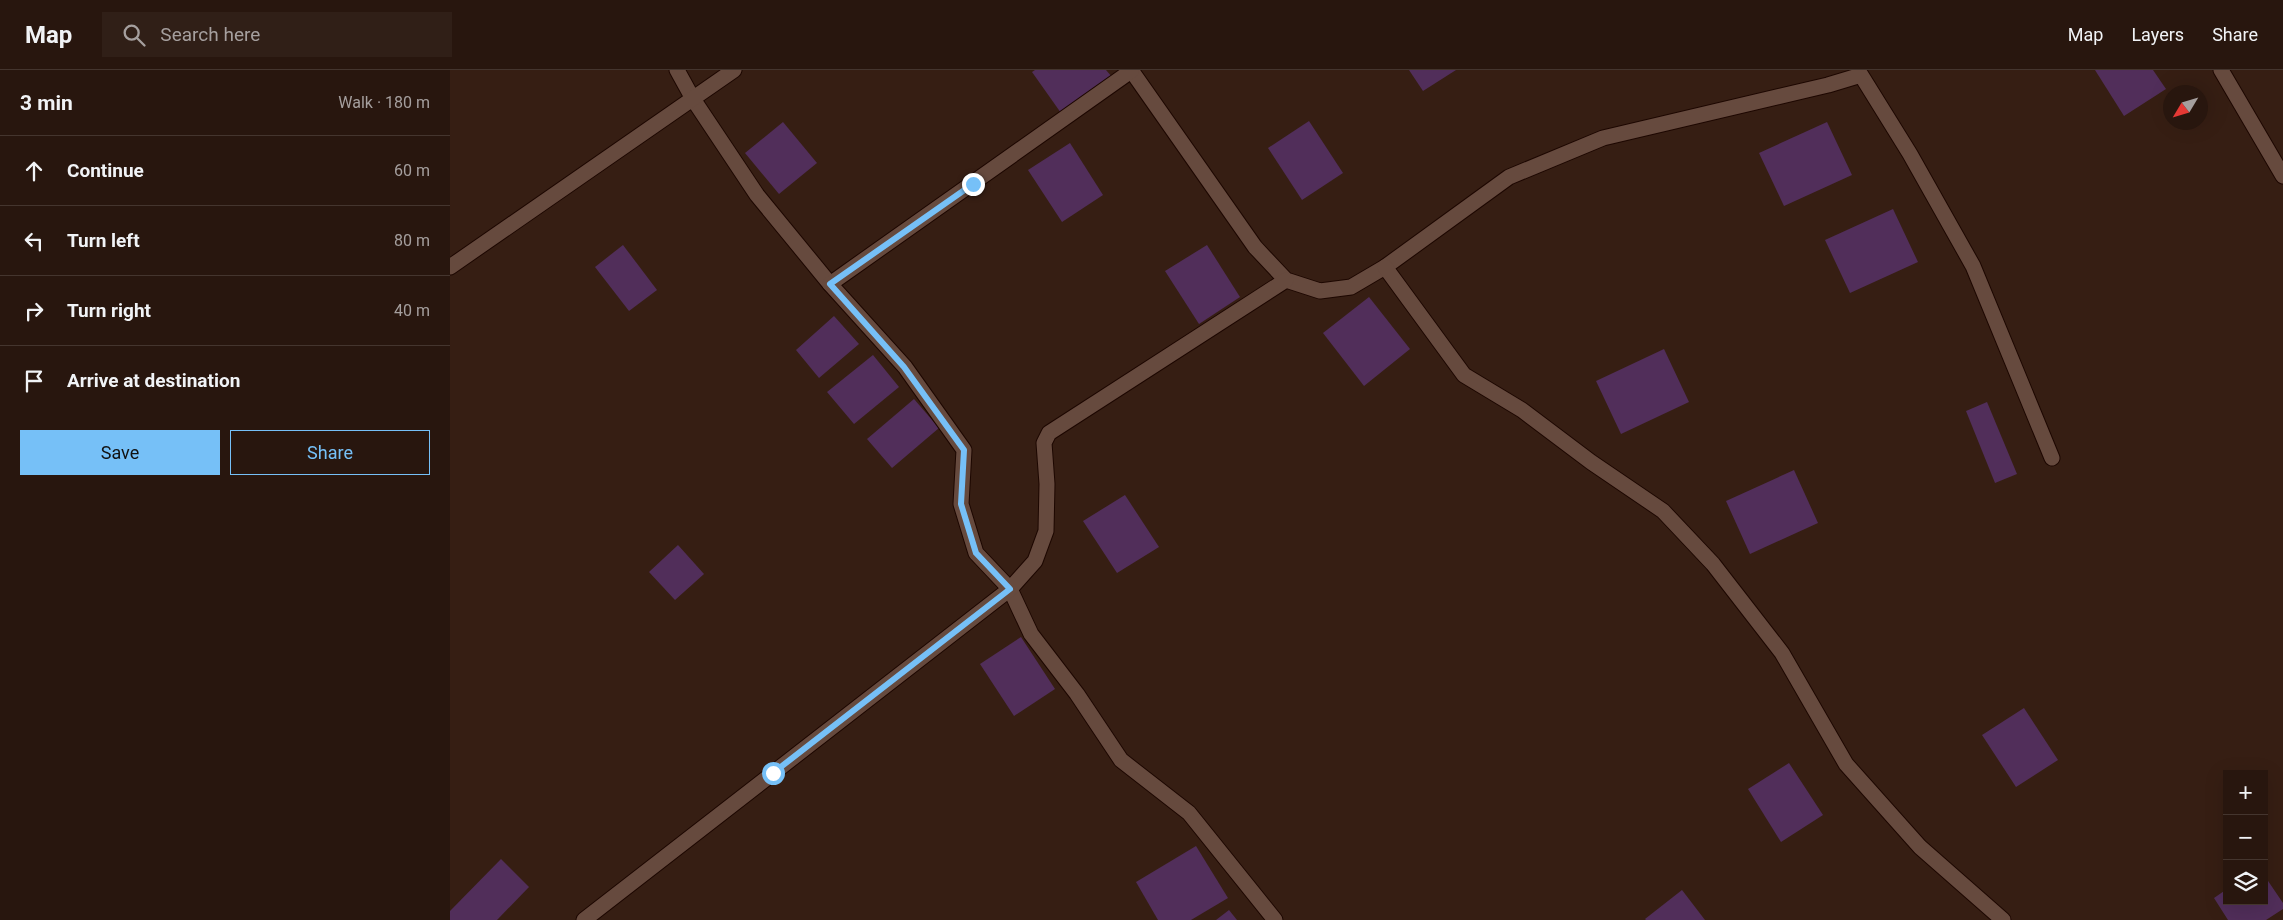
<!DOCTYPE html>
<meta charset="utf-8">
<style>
:root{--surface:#28160e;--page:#301f17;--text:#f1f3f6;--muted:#a59f9e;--line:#44352e;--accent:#76c0f7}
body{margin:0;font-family:Roboto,sans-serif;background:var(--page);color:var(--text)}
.controls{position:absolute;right:15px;bottom:15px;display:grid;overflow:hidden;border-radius:0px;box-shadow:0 5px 20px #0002}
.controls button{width:45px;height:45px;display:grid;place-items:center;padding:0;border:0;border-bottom:1px solid var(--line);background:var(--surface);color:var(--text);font:25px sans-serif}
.compass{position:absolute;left:1713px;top:15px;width:45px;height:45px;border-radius:50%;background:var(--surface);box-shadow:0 5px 20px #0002;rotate:232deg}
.stop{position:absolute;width:15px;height:15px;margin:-11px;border:4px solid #76c0f7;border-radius:50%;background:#fff}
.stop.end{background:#76c0f7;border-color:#fff;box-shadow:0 1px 5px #0008}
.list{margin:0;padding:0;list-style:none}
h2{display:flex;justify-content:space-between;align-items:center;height:65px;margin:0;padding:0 20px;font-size:21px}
h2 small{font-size:16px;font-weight:400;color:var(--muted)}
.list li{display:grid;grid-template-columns:32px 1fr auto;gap:15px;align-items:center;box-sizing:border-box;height:70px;padding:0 20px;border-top:1px solid var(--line)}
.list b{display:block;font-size:19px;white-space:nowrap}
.list em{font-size:16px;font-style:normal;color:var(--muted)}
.actions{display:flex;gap:10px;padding:15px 20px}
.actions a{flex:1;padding:11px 0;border:1px solid var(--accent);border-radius:0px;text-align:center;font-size:18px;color:var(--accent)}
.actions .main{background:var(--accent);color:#111}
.icon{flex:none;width:28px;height:28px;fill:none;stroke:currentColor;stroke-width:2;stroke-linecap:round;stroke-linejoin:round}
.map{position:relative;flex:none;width:1833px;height:850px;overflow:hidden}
header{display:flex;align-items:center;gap:30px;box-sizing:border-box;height:70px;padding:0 25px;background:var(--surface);border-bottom:1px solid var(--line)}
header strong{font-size:24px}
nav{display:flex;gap:28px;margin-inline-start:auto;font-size:18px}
.search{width:350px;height:45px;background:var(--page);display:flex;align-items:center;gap:12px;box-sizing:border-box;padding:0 18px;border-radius:0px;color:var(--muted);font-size:19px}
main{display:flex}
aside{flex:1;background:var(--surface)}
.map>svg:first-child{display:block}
</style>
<header>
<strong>Map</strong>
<div class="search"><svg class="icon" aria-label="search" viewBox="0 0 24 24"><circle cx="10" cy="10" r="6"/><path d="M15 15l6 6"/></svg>Search here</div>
<nav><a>Map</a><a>Layers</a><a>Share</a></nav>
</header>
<main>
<aside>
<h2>3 min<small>Walk · 180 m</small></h2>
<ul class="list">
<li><svg class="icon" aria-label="ahead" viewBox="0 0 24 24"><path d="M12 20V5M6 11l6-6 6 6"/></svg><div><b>Continue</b></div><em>60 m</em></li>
<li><svg class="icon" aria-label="left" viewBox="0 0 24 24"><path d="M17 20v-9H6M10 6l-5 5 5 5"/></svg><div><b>Turn left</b></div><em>80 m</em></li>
<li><svg class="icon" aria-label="right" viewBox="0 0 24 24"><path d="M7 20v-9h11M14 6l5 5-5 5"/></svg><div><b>Turn right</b></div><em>40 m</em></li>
<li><svg class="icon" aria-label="arrive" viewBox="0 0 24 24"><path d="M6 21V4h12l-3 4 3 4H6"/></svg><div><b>Arrive at destination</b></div></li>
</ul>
<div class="actions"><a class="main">Save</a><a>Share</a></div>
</aside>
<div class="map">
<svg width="1833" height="850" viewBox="0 0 1833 850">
<rect width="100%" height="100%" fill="#361e13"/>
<g fill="#512e5a">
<polygon points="585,0 656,0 662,7 611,43 582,2"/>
<polygon points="959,0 1006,0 973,21"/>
<polygon points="1645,0 1703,0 1716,19 1674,46"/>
<polygon points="859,51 893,103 852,130 818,78"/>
<polygon points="333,52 367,93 329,124 295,83"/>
<polygon points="1377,52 1402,105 1334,136 1309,83"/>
<polygon points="620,73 653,125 612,152 578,100"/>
<polygon points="1443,139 1468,192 1400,223 1375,170"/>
<polygon points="173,175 207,220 179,241 145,197"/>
<polygon points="757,175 790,227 749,254 715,201"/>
<polygon points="919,227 960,279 914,316 873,263"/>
<polygon points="384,246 409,274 369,308 346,280"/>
<polygon points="1214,279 1239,332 1171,364 1146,311"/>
<polygon points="423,285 449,317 404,354 377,322"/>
<polygon points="464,329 489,358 442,398 417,369"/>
<polygon points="1537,332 1567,404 1545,413 1516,341"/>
<polygon points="1344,400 1368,453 1300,484 1276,431"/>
<polygon points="675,425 709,477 667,503 633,451"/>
<polygon points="228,475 254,504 225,530 199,502"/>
<polygon points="571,567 605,619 564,646 530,594"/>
<polygon points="1574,638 1608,690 1566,717 1532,665"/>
<polygon points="1339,693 1373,745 1331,772 1298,719"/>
<polygon points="746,776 778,828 741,850 708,850 686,812"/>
<polygon points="51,789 79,817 47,850 0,850 0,841"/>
<polygon points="1814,805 1833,833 1833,839 1816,850 1778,850 1764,828 1777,819 1777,831 1814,831"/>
<polygon points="1232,820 1255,850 1196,850 1195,849"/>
<polygon points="779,840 787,850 766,850"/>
</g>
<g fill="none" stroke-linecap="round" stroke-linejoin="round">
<g stroke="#1d0701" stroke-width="17">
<g id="minor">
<polyline points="227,0 243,29 307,125 380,214 455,297 514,380 511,434 526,483 560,519 581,564 627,624 671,690 739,743 825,850"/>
<polyline points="681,0 805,177 836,210 870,221 901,217 935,197 1059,107 1153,68 1378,15 1411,5 1460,84 1523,196 1602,388"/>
<polyline points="1771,0 1833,106"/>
<polyline points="0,197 284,0"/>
<polyline points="935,197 1014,305 1072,340 1141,392 1213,441 1263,494 1332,583 1396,694 1470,777 1553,850"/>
<polyline points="380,214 681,1"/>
<polyline points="134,850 560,519 585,491 596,461 597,414 594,373 599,363 836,210"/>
</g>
</g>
<use href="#minor" stroke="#664a3e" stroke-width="15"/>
</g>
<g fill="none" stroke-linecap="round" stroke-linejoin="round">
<polyline stroke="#76c0f7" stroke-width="6" points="323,703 560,519 526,483 511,434 514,380 454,297 380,214 523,114"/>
</g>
</svg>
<div class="controls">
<button>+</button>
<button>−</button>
<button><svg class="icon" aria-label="layers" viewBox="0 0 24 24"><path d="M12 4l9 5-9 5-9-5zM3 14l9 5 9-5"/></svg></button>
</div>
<svg class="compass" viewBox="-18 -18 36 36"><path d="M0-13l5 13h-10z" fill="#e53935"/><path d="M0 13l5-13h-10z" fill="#a59f9e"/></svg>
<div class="stop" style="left:323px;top:703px"></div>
<div class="stop end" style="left:523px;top:114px"></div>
</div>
</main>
